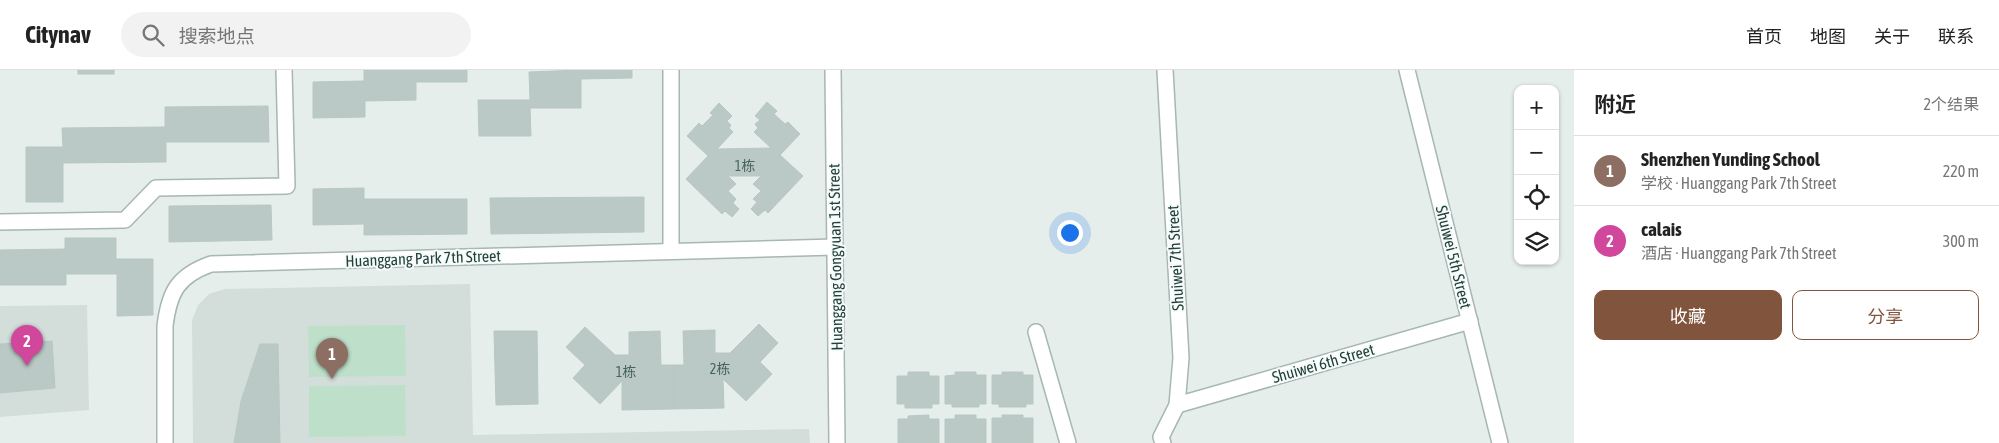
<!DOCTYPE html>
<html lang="zh">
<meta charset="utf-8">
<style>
:root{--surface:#fff;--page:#f2f2f2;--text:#222;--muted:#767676;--line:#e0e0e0;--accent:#81553d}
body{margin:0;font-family:"Asap Condensed","Noto Sans SC",sans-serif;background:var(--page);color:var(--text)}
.controls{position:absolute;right:15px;top:15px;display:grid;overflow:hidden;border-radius:10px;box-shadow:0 1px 4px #0004}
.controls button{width:45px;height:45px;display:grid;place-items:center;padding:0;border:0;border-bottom:1px solid var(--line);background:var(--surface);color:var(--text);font:25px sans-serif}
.you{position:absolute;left:1069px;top:162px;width:18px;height:18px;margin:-12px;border:4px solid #fff;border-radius:50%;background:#1a73e8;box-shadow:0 0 0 8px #1a73e833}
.badge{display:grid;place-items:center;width:32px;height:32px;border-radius:50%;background:var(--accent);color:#fff;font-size:16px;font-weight:700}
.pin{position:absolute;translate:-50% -41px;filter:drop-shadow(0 1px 2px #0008)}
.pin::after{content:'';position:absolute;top:26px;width:18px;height:15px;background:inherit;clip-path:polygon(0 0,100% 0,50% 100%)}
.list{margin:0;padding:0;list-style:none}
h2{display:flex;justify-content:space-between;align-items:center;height:65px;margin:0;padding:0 20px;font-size:21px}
h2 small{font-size:16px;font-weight:400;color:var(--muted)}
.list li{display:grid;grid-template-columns:32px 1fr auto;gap:15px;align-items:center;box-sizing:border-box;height:70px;padding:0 20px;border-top:1px solid var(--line)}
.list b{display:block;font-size:19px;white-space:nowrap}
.list p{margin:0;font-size:16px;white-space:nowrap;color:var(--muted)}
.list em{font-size:16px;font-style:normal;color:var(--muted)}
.actions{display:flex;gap:10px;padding:15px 20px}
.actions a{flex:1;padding:11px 0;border:1px solid var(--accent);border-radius:10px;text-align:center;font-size:18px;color:var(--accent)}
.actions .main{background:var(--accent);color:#fff}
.icon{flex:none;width:28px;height:28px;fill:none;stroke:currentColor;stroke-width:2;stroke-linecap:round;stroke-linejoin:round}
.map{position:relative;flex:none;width:1574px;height:373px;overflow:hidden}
header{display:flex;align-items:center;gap:30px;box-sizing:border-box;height:70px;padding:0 25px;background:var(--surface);border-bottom:1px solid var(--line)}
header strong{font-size:24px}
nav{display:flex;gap:28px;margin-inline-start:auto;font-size:18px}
.search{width:350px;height:45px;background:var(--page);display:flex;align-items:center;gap:12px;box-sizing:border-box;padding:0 18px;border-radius:28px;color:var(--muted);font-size:19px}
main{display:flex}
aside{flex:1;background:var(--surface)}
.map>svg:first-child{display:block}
</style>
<header>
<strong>Citynav</strong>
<div class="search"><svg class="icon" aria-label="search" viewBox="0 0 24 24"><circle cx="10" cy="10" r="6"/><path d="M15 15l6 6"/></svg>搜索地点</div>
<nav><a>首页</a><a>地图</a><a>关于</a><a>联系</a></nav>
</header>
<main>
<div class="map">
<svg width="1574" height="373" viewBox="0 0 1574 373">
<rect width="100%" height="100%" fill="#e5eeeb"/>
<g fill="#d3deda">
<polygon points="470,214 473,365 809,359 810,373 193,373 192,250 198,235 209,224 225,219"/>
<polygon points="87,235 89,340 0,347 0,236"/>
</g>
<g fill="#bee0cb">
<polygon points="405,255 406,306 309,307 308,256"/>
<polygon points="405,315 406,366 309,367 309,316"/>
</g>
<g fill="#bac9c5" stroke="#b7c8c3">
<rect x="78" y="0" width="36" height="4"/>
<polygon points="364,0 467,0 467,12 416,12 416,30 365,31 365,47 313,48 313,12 364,11"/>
<polygon points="580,0 632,0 632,8 581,9 581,38 530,38 531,66 479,66 478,30 530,30 529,2"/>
<polygon points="767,32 777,41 774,44 785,54 788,52 800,64 780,85 803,106 768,143 765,140 758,146 751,139 757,132 753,129 761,121 753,114 761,106 728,106 736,114 728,121 736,129 733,133 739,139 732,147 725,141 722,144 686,109 708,86 687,66 699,53 702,56 713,45 710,43 719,33 732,46 727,51 731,55 729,58 733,62 717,79 771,78 754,62 758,58 755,54 760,50 755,46"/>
<polygon points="268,36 269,72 166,72 166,92 63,93 63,132 26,132 26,77 63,77 62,58 165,57 165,37"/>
<polygon points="364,118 364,129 467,129 467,164 364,165 364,154 313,155 313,119"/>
<polygon points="644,127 644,162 491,164 490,128"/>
<polygon points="271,135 272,170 169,172 169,136"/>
<polygon points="65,168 116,168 116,189 153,189 153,245 117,246 117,204 66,204 66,215 0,215 0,180 65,179"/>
<polygon points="759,254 778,273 760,292 772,304 746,331 723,309 724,338 673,339 673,295 684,295 683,261 715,260 715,283 730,283"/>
<polygon points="585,257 615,285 629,285 629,262 660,261 661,295 673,295 673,339 622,340 622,311 600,334 573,308 585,295 566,277"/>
<polygon points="494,261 537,261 538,334 496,335"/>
<polygon points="52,271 55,318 0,323 0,274"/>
<polygon points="260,274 278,274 280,373 234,373 241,331"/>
<polygon points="908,302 929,302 929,306 939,306 939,334 932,334 932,338 905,338 905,334 897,334 897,306 908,306"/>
<polygon points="955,302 976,302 976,305 986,305 986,334 979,334 979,337 952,337 952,334 945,334 945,306 955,305"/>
<polygon points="1002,302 1023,302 1023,305 1033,305 1033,334 1026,334 1026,337 999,337 999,334 992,334 992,305 1002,305"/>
<polygon points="929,345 929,349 939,349 939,373 898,373 898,349 908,349 908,346"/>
<polygon points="955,345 976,345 976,349 986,349 986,373 945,373 945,349 955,349"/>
<polygon points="1002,345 1023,345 1023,348 1033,348 1033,373 992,373 992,348 1002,348"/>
</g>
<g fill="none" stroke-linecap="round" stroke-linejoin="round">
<g stroke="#a7b7b3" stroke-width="18">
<g id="minor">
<polyline points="671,0 671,181"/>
<polyline points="833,0 837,373"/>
<polyline points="1407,0 1500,373"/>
<polyline points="0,152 125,150 156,118 287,116 284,0"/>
<polyline points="1036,262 1068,373"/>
<polyline points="1177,335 1470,251"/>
<path d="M 165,373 L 165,256 C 169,223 177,206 211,194 L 835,177"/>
<polyline points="1163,373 1161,367 1177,335 1181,288 1165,0"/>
</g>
</g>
<use href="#minor" stroke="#fff" stroke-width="15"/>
</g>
<g text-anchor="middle" stroke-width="4" stroke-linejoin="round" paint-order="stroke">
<g font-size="14" fill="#49635e">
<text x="745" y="101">1栋</text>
<text x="720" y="304">2栋</text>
<text x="626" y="307">1栋</text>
</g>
<g font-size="16" fill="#23413c" stroke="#f6fbf9">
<text transform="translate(835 187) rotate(-91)" y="6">Huanggang Gongyuan 1st Street</text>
<text transform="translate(1454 187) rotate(76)" y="6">Shuiwei 5th Street</text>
<text transform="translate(423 188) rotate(-2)" y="6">Huanggang Park 7th Street</text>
<text transform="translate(1175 188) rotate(-93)" y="6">Shuiwei 7th Street</text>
<text transform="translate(1323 293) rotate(-16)" y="6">Shuiwei 6th Street</text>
</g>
</g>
</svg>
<div class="controls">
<button>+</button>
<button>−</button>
<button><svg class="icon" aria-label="locate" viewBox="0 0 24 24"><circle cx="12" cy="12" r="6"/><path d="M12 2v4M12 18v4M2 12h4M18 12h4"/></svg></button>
<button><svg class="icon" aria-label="layers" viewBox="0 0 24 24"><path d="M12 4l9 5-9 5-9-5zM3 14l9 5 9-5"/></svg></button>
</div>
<div class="you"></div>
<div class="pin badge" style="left:332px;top:309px;background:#8d6e63">1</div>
<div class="pin badge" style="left:27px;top:296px;background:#d1479c">2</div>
</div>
<aside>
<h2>附近<small>2个结果</small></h2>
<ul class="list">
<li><span class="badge" style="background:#8d6e63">1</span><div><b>Shenzhen Yunding School</b><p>学校 · Huanggang Park 7th Street</p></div><em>220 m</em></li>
<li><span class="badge" style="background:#d1479c">2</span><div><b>calais</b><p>酒店 · Huanggang Park 7th Street</p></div><em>300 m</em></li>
</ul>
<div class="actions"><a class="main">收藏</a><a>分享</a></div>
</aside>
</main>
